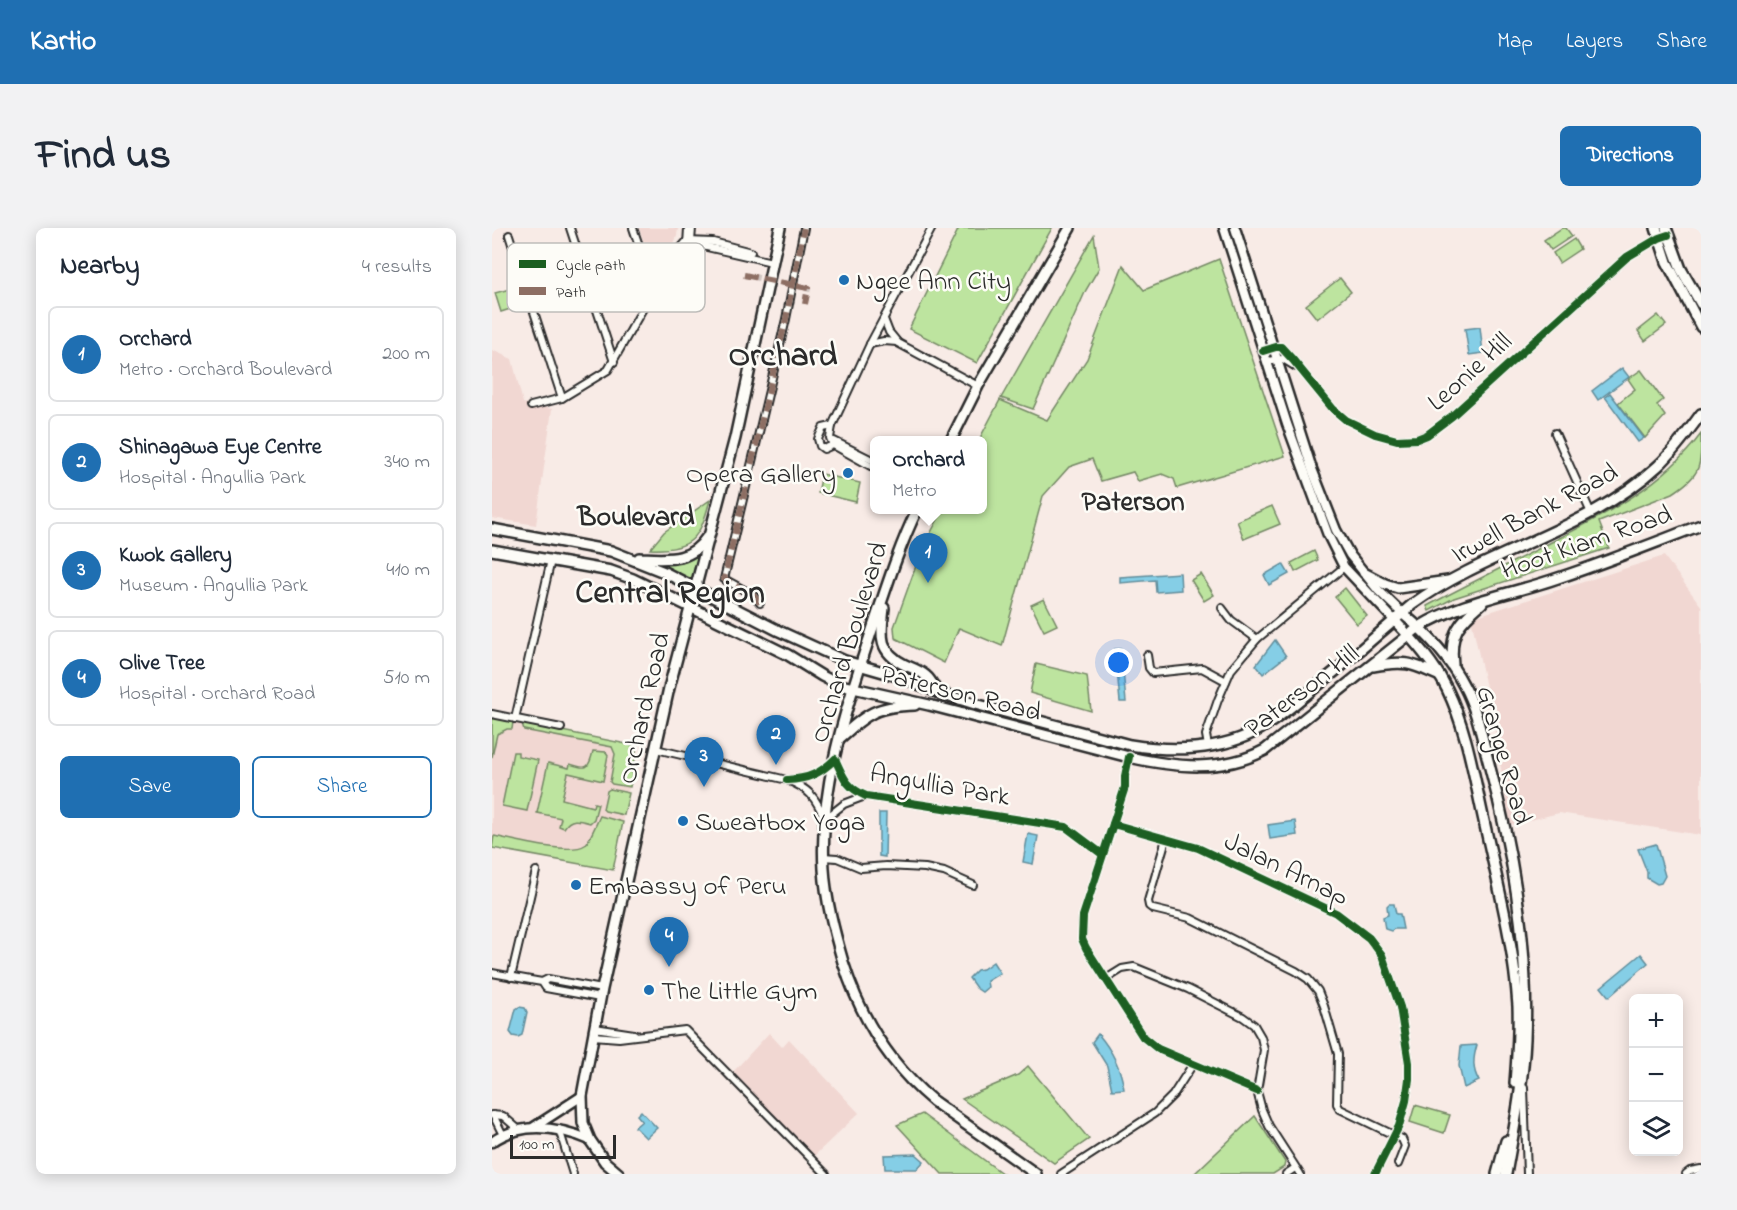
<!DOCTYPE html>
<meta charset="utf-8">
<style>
:root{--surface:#fff;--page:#f2f2f3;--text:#1f2937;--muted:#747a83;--line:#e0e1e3;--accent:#1f6fb2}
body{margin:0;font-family:"Indie Flower",sans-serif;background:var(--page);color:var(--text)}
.controls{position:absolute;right:18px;bottom:18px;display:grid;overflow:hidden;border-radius:9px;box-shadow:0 3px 15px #0003}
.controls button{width:54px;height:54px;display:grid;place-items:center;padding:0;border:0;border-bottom:2px solid var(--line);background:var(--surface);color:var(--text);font:30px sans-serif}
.scale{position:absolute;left:18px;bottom:15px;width:106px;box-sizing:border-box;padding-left:6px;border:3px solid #2b2b2b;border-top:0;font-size:16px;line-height:21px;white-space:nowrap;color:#2b2b2b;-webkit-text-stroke:4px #fdfcf7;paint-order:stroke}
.you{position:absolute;left:627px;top:435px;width:21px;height:21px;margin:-15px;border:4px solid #fff;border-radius:50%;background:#1a73e8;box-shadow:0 0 0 9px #1a73e833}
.badge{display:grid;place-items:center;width:39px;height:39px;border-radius:50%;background:var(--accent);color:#fff;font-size:20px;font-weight:700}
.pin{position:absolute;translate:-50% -50px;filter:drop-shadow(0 2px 3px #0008)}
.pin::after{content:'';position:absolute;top:32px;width:21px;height:18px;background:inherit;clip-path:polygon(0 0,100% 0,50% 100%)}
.popup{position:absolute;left:378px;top:208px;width:117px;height:78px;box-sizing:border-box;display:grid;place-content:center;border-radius:9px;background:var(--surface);filter:drop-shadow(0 2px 4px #0005);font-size:20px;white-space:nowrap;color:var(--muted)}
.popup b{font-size:22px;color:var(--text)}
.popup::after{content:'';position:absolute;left:50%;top:100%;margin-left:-12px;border:12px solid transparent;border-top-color:var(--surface)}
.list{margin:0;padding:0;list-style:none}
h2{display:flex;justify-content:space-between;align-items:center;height:78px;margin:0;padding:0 24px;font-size:26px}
h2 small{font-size:20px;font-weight:400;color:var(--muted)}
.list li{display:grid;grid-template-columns:39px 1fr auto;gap:18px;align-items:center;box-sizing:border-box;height:96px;margin:0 12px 12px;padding:0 12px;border:2px solid var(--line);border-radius:9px}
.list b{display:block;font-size:22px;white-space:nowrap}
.list p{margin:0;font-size:20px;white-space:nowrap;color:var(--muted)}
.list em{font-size:20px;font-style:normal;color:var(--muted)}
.actions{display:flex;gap:12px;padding:18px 24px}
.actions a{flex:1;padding:14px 0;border:2px solid var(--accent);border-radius:9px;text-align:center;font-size:21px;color:var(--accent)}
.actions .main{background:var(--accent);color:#fff}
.icon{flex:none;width:33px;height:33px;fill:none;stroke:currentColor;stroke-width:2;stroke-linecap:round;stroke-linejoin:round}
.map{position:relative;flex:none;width:1209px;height:946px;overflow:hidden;border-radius:9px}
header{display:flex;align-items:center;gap:36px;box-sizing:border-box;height:84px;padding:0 30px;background:var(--accent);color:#fff}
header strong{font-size:28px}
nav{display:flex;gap:33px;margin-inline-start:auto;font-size:21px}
.intro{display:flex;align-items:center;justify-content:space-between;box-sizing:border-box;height:144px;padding:0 36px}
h1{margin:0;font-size:42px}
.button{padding:15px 27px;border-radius:9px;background:var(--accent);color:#fff;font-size:21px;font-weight:700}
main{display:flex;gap:36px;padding:0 36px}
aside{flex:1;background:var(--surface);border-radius:9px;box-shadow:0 3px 15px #0003}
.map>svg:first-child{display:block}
</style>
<header>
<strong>Kartio</strong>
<nav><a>Map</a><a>Layers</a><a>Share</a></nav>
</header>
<div class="intro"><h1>Find us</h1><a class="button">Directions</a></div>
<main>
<aside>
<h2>Nearby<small>4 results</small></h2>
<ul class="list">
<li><span class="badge">1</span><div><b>Orchard</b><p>Metro · Orchard Boulevard</p></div><em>200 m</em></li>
<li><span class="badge">2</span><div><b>Shinagawa Eye Centre</b><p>Hospital · Angullia Park</p></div><em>340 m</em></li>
<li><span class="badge">3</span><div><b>Kwok Gallery</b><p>Museum · Angullia Park</p></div><em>410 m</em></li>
<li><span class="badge">4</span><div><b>Olive Tree</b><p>Hospital · Orchard Road</p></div><em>510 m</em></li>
</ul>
<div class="actions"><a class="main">Save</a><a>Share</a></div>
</aside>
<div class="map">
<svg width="1209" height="946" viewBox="0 0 1209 946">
<rect width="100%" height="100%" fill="#f8ebe6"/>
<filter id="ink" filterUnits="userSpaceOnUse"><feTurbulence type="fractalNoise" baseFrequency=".0167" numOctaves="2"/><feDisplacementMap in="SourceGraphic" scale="12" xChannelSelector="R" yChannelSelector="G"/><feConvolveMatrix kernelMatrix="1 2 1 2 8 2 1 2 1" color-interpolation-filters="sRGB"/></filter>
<g filter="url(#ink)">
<g fill="#f1d7d2">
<polygon points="147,0 186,0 185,8 179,23 152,15"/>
<polygon points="0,122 20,131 31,175 60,181 44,297 0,290"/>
<polygon points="1172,328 1209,378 1209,607 1067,585 1018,597 1002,496 979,390"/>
<polygon points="0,490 145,518 121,642 0,620"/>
<polygon points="277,805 290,819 297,811 367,885 322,928 241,844"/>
</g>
<g fill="#bde49f" stroke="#748865" stroke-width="1.5">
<polygon points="467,0 560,0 485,135 417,101"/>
<polygon points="1070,0 1074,0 1080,8 1059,22 1052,12"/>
<polygon points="602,7 607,40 594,62 541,181 509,170"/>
<polygon points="1082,11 1088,21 1067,35 1061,25"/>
<polygon points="727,31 793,228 685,260 682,251 670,246 646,253 641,244 609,253 600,231 577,239 551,268 510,418 467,400 452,435 403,410 402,399 430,321 451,282 490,282 490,212 487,212 508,172 555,192 595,131 631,37 652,62"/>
<polygon points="848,50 859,64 825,91 814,77"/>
<polygon points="25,59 30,77 9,84 3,65"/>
<polygon points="1166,87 1174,97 1153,113 1146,103"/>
<polygon points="1149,142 1171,172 1165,177 1173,188 1153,210 1126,175 1143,161 1136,151"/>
<path d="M 1209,206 C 1209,239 1209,247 1181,265 L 1107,294 L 1117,320 L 962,370 L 937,383 L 935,378 C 973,358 1011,339 1050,319 C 1108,289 1169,260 1209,206 Z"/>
<polygon points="330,246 368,255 364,274 326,265"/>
<path d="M 218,272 C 208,310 200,323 158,321 L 172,304 Z"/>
<polygon points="780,278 788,296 752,311 745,293"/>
<polygon points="220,302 204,361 141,330 194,328"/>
<polygon points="822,323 826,332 803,344 799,335"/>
<polygon points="709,346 722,367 712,373 699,352"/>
<polygon points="853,360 875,388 865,396 843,369"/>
<polygon points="552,371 565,397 552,403 539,377"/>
<polygon points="544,436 595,448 599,483 538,465"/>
<polygon points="0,490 21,494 20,501 15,501 5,506 0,529"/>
<polygon points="30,495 145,518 138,559 120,556 118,554 123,526 120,519 32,502"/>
<path d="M 101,523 L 114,524 L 116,527 L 111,553 L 76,545 L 70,571 L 101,579 L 102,575 L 106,576 L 102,591 L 98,595 C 87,592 79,589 72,600 L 67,598 L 69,590 L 45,585 L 56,535 L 77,540 L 78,536 C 95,542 97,541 101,523 Z"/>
<polygon points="21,524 26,524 26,528 46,532 35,583 10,578"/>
<polygon points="118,561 137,565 132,587 113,583 111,581 115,563"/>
<path d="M 108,588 L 131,594 L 121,642 L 0,620 L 2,608 C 21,612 79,627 93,617 C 97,614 105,594 108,588 Z"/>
<polygon points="536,838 597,911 562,935 470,871 526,847"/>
<polygon points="923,877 958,887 952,905 918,894"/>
<polygon points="430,886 511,946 450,946 405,897"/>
<polygon points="763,888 793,934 792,939 781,946 702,946"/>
</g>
<g fill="#85cee6" stroke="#618d9b" stroke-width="1.5">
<polygon points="988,99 991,125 977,127 973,101"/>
<polygon points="1130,140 1137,149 1106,172 1100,163"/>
<polygon points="1118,165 1152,210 1146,214 1113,169"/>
<polygon points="791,336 797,346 777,357 772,347"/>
<polygon points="688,345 689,362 664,364 663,352 628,355 628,349"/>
<polygon points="783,412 794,428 771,446 764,437"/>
<polygon points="623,421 629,421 634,474 628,474"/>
<polygon points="387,585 394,585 393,629 387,628"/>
<polygon points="803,593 805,607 778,611 776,597"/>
<polygon points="536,606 546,608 541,636 531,634"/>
<polygon points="1164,616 1173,648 1169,655 1165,656 1155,650 1155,644 1146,621"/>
<polygon points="897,676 902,676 904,686 908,686 911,701 902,701 899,703 893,701 891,689 896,687 895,678"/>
<polygon points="1149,726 1156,735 1117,769 1109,759"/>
<polygon points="501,734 508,745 495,753 496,759 490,764 484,760 477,750 485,742 491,741"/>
<polygon points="27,779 33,780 35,784 30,807 26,809 21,808 18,804 24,781"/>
<path d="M 606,806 C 619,821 629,841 632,861 L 620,862 L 615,838 L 600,814 Z"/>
<path d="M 985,817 C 981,830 980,841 987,853 L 972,860 L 967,838 L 969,818 Z"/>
<polygon points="149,883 165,900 154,910 143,899 150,893 145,887"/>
<polygon points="424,926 432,933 425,941 393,941 392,927"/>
</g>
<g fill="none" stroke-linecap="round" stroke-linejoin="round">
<polyline stroke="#cfc5c1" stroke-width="6" stroke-dasharray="6 3" stroke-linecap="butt" points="252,47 316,60 313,76"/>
<g stroke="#2b2b2b" stroke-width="10">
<g id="street">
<polyline points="78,0 122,134"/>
<polyline points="141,0 162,61"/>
<polyline points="17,7 70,170"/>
<polyline points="195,13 221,14 259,24"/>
<polyline points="199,14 200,0"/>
<polyline points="195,17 196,0"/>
<polyline points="188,26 195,19 206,17 280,34"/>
<polyline points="392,91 397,104 406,115 486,158"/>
<polyline points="378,116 392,113 405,114"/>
<polyline points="771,123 784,119 789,119 801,132 841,181 854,192 883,206 905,212 925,211 935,207 960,188 1135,29 1167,10 1176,7"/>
<polyline points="774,133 791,131 804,139"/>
<polyline points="39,178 70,170 116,142 162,61 187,22 195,13"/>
<polyline points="340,198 331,200 326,211 328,218 332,221 341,217"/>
<polyline points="1063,205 1099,285"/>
<polyline points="342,213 382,233"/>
<polyline points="382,240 341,217 338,210 340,198 378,116 440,0"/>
<polyline points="268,375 261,367 232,351 294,91 312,0"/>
<polyline points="730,380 739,392 765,411"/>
<polyline points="655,427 657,440 661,445 710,440 734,453"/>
<polyline points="0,486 69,500"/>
<polyline points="23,491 59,332"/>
<polyline points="716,518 714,507 726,472 739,442 765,411 852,339"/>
<path d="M 164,521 L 295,552 C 318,561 323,569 333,591 L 352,576 L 373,568"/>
<polyline points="637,529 633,548 633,559 591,688 590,711 594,720 651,809 666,821 765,863"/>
<path d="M 295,552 C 316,551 328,546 343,531 C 352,550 354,559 374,568 L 574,599 L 610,626"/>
<polyline points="621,596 706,620 844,685 877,710 890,727 908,779 917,835 917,851 914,873 907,898 883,946"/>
<polyline points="674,611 656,673 657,678 661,681 698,690 804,743 816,751 826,763 832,778 846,826 845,876 848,881 910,911 913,918 906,936"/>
<polyline points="331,629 345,630 369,640 394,638 433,640 452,644 481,657"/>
<polyline points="0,745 44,753 50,754 54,760 108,770"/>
<polyline points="19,749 44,643"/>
<polyline points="614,751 630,741 642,739 696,761 751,789 762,797 769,809 772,822 765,863 770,882 777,898 808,946"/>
<polyline points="50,754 56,751 110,761"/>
<polyline points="103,800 142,806"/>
<polyline points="101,808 127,810 193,802 334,946"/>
<polyline points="1032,860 1035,946"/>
<polyline points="0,887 11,888 26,901"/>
<polyline points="1,887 11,907"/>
<polyline points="67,901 81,946"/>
<polyline points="569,946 663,885 681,867 701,836"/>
<polyline points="794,946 803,940"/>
<polyline points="1194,946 1198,943 1209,941"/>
</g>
</g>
<g stroke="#2b2b2b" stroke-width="13">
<g id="secondary">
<polyline points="732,0 795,196 836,307 852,339 903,393"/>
<polyline points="743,0 820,241 844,302 858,327 886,362 911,386"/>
<polyline points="42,899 90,868"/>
<path d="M 0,914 C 30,893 65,898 98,912"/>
</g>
</g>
<g stroke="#2b2b2b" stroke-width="14">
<g id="primary">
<polyline points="1164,0 1175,34 1209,99"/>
<polyline points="1174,0 1189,41 1209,76"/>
<polyline points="459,212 486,158 578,0"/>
<path d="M 425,282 C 406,321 393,364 379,405 C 354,479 327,562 332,641 C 334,673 342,703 351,734 C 368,788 398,837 441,873 L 544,946"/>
<path d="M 0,301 L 119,323 L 172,344 L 287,403 L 353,433 L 412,450 L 445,464 L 483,476 L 638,517 C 676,523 718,523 754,508 C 775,499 793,484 810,470 C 838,448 864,426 890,403 C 901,394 911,384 921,376 C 997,321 1096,303 1166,238 C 1182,223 1196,204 1209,186"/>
<path d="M 0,322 L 119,343 L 141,351 L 296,427 L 330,448 L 348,457 L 437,477 L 637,529 C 682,539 730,545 773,522 L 927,399 C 970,373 1020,366 1066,350 C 1115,334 1162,315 1209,297"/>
<path d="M 147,330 C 175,331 198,335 215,309"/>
<polyline points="872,345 893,356 906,360 956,353"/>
<path d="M 392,380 C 389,406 385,423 413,437 C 420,440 429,443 434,448 C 439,452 442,459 445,464"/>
<path d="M 911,386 C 936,406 957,429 972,458 C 985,482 990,510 997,536 C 1021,624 1037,719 1033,811 C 1031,856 1022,901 1014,946"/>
<path d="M 903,393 C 923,414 942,435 955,461 C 975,502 982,549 992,593 C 1005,654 1022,715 1026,778 C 1027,803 1025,830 1023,855"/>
<path d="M 961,437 C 957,404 967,395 990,375"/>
<path d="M 881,438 C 913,432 919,435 948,448"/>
<path d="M 348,510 C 376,485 384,478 423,477"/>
<polyline points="127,946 113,934 98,912 91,895 90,868 110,761 177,460 243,210 288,0"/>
<polyline points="1005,946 1014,913"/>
</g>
</g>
<use href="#street" stroke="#fdfcf7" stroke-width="6"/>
<use href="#secondary" stroke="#fdfcf7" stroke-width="8"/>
<use href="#primary" stroke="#fdfcf7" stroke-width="9"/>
<g stroke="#8d6e63" stroke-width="6" stroke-dasharray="12 6" stroke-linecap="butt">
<polyline points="252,47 316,60 313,76"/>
<polyline points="268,375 261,367 232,351 294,91 312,0"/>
</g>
<g stroke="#fdfcf7" stroke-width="11">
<g id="cycleway">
<polyline points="771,123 784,119 789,119 801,132 841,181 854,192 883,206 905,212 925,211 935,207 960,188 1135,29 1167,10 1176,7"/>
<polyline points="637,529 633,548 633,559 591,688 590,711 594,720 651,809 666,821 765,863"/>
<path d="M 295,552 C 316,551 328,546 343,531 C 352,550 354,559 374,568 L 574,599 L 610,626"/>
<polyline points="621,596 706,620 844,685 877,710 890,727 908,779 917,835 917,851 914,873 907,898 883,946"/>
</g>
</g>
<use href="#cycleway" stroke="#1b5e20" stroke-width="8"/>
</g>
</g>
<g fill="#1f6fb2" stroke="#fdfcf7" stroke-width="2">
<circle cx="352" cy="52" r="6"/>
<circle cx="356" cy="245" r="6"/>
<circle cx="191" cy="593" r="6"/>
<circle cx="84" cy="657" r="6"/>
<circle cx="157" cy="762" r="6"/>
</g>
<g text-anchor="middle" stroke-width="5" stroke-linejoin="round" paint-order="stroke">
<g font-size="27" fill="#2b2b2b" stroke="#fdfcf7" text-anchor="start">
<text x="364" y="61">Ngee Ann City</text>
<text x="344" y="254" text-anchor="end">Opera Gallery</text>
<text x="203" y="602">Sweatbox Yoga</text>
<text x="96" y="666">Embassy of Peru</text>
<text x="169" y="771">The Little Gym</text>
</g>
<g font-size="27" fill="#2b2b2b" stroke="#fdfcf7">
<text transform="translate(977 143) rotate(-42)" y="9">Leonie Hill</text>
<text transform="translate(1042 284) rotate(-28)" y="9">Irwell Bank Road</text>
<text transform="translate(1094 313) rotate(-19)" y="9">Hoot Kiam Road</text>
<text transform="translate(356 414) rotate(-73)" y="9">Orchard Boulevard</text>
<text transform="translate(809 462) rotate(-37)" y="9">Paterson Hill</text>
<text transform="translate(469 464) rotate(14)" y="9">Paterson Road</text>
<text transform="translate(151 480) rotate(-77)" y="9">Orchard Road</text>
<text transform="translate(1013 527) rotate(74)" y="9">Grange Road</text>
<text transform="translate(448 556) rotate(10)" y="9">Angullia Park</text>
<text transform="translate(795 640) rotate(26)" y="9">Jalan Arnap</text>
</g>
<g font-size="28" font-weight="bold" fill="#2b2b2b" stroke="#fdfcf7">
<text x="641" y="282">Paterson</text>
<text x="144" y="297">Boulevard</text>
</g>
<g font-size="33" font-weight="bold" fill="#2b2b2b" stroke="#fdfcf7">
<text x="291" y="137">Orchard</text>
<text x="178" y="374">Central Region</text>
</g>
</g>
<rect x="15" y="15" width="198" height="69" rx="9" fill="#fdfcf7" stroke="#bebdba" stroke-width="1.5"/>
<rect x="27" y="32" width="27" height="8" fill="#1b5e20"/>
<rect x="27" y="59" width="27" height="8" fill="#8d6e63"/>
<g font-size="16" fill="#2b2b2b">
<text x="64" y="42">Cycle path</text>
<text x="64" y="69">Path</text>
</g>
</svg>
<div class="controls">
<button>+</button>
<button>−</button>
<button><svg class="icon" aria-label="layers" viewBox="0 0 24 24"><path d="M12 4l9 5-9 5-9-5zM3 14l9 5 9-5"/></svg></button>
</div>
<div class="scale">100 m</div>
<div class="you"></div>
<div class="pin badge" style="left:436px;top:355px">1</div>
<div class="popup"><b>Orchard</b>Metro</div>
<div class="pin badge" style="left:284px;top:537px">2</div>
<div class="pin badge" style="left:212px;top:559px">3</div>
<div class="pin badge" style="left:177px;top:739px">4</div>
</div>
</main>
